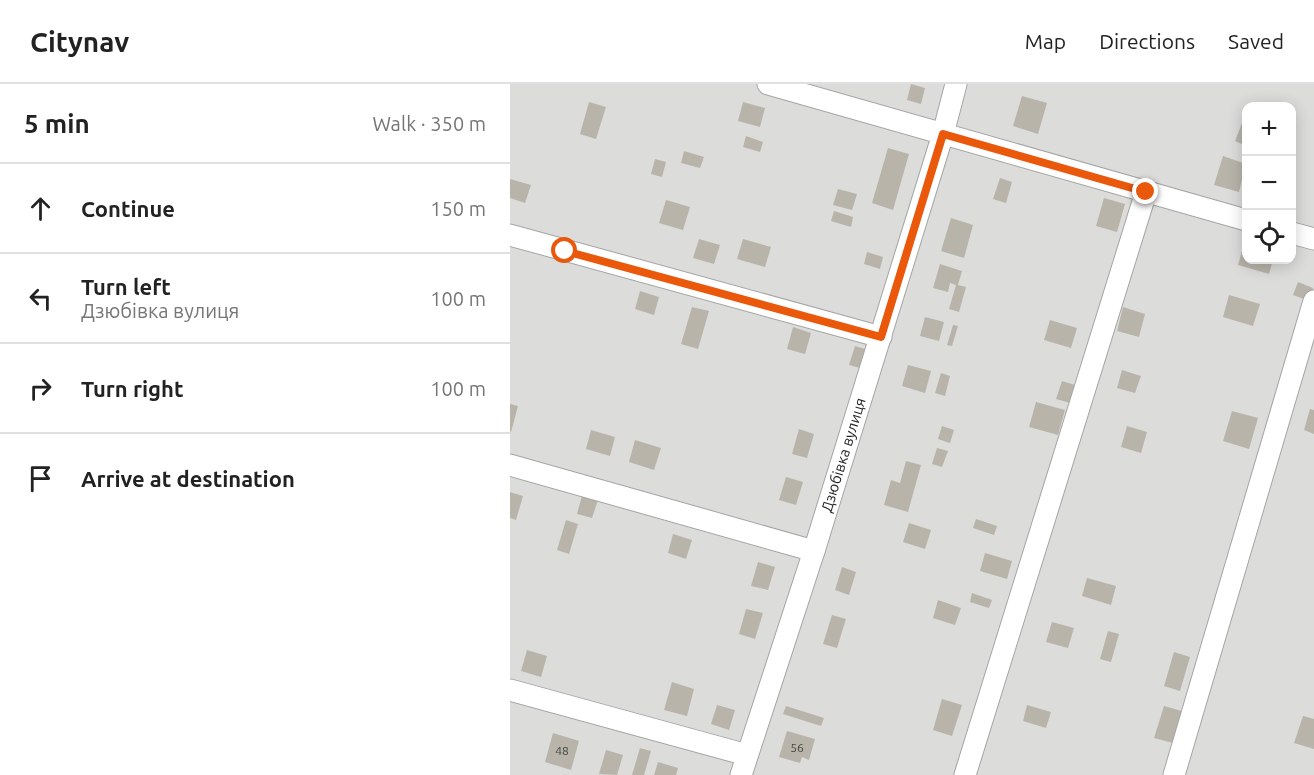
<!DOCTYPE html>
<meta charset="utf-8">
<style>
:root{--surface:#fff;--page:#f2f2f2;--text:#222;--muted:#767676;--line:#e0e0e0}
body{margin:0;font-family:Ubuntu,sans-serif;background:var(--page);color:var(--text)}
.controls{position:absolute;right:18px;top:18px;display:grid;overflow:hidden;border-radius:12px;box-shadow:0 3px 15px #0003}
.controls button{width:54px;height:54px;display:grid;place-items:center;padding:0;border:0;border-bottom:2px solid var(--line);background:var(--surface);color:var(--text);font:30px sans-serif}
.stop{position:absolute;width:18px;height:18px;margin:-14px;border:4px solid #ea580c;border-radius:50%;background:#fff}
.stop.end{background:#ea580c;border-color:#fff;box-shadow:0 2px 6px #0008}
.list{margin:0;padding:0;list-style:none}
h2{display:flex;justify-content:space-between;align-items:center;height:78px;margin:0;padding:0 24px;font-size:26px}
h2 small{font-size:20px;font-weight:400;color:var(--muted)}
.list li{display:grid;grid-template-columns:39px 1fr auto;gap:18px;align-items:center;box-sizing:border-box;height:90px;padding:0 24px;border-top:2px solid var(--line)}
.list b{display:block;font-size:22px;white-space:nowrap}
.list p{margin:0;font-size:20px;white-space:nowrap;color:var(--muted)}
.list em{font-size:20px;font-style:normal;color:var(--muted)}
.icon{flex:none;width:33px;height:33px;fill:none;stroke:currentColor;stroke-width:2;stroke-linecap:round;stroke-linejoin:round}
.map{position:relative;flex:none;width:804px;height:691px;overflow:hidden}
header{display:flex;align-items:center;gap:36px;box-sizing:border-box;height:84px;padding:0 30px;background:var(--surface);border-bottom:2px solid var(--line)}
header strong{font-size:28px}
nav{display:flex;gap:33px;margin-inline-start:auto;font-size:21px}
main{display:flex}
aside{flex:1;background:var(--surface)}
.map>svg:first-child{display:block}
</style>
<header>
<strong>Citynav</strong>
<nav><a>Map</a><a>Directions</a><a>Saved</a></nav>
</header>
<main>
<aside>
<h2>5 min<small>Walk · 350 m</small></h2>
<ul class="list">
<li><svg class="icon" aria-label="ahead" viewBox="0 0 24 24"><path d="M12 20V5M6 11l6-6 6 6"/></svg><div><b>Continue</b></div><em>150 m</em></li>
<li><svg class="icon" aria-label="left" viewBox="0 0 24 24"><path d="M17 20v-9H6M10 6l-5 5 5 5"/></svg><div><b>Turn left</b><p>Дзюбівка вулиця</p></div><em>100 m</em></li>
<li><svg class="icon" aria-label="right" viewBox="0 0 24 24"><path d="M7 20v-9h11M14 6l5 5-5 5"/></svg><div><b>Turn right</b></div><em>100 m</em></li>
<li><svg class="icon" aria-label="arrive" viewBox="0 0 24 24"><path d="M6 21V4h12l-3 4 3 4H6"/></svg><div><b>Arrive at destination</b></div></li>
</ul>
</aside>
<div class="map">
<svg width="804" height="691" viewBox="0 0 804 691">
<rect width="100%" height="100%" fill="#efeee5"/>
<path fill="#dcdcdb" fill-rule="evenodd" d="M 0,0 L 804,0 L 804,691 L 0,691 ZM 736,22 L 782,22 L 782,176 L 736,176 Z"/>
<g fill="#b8b4aa">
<polygon points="401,0 415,4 411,20 397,16"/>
<polygon points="512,12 537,19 528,50 503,42"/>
<polygon points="79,18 96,23 86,55 70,50"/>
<polygon points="233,18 255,24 250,43 228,37"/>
<polygon points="734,34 736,35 736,62 725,57"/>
<polygon points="236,52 253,58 250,68 233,63"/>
<polygon points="378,64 399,70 383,126 362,119"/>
<polygon points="174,67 194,73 190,84 171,79"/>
<polygon points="713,72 736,80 729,108 704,101"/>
<polygon points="145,75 156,78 152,93 141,90"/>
<polygon points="490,94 502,98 496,119 483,115"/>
<polygon points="0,95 21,101 15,119 0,114"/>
<polygon points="328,105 347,110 342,126 323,121"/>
<polygon points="594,114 615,120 607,148 586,142"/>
<polygon points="156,116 180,123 173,146 149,139"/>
<polygon points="324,127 343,133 341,143 321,137"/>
<polygon points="441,134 463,141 454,174 431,167"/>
<polygon points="189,155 210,161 204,180 183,174"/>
<polygon points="233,155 261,163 255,183 227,175"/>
<polygon points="734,160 736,161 736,176 763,176 759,190 728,181"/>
<polygon points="357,168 373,173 370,185 354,180"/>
<polygon points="430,180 452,187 448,201 456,203 449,228 439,225 446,201 440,199 438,208 423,204"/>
<polygon points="788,198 803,204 799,217 783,211"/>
<polygon points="130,207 149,213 144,231 125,225"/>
<polygon points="719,211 750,220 743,242 713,233"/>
<polygon points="182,223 199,227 188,265 171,260"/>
<polygon points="613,223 635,230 629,253 607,247"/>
<polygon points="415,233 434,238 429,257 410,252"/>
<polygon points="540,236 567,244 561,264 534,256"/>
<polygon points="443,241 448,242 442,262 437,261"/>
<polygon points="283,243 301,249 295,270 277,265"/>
<polygon points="345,262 355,265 350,284 339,281"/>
<polygon points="398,281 421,287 415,309 392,302"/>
<polygon points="612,286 631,292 625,309 607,304"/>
<polygon points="431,289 440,292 435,312 425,309"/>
<polygon points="552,297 565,301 560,319 546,315"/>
<polygon points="526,318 555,326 548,351 519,343"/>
<polygon points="0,320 8,322 1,348 0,347"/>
<polygon points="800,325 804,326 804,350 794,346"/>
<polygon points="722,327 748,334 739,365 713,357"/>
<polygon points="432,342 444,346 440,359 428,355"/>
<polygon points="617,342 637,348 631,369 611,363"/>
<polygon points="289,345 304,350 297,374 282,370"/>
<polygon points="81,346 105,353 100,372 76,365"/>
<polygon points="125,356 151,364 144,386 119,378"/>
<polygon points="427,364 438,367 432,383 422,380"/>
<polygon points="396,377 411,381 398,428 374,421 381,396 390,399"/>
<polygon points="276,393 293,398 286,421 269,416"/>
<polygon points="0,408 13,412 6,436 0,434"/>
<polygon points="73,408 89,413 82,434 67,430"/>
<polygon points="466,435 487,442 484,451 463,444"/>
<polygon points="56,436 68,440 59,470 47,466"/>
<polygon points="399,439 421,446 415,465 393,458"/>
<polygon points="163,450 182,456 176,475 158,469"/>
<polygon points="475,469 502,477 497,495 470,487"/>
<polygon points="248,478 265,483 258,506 241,502"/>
<polygon points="332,483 346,488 339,511 325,506"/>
<polygon points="577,494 606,502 601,521 572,512"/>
<polygon points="462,509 482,516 479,524 460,518"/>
<polygon points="428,516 451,524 445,541 423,534"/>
<polygon points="236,525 253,529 245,555 229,550"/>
<polygon points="322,531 336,535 327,564 313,560"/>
<polygon points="542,538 564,544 558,564 536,558"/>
<polygon points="598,547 609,550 601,578 590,575"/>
<polygon points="17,566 37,572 31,593 11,587"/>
<polygon points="664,568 680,573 670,607 654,602"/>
<polygon points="162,598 184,605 177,632 154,626"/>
<polygon points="432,615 452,621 442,652 423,646"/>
<polygon points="207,621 225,626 219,646 201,640"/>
<polygon points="517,621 541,628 536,644 513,637"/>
<polygon points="276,622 314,634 311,642 273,630"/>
<polygon points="654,622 672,627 663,659 644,654"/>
<polygon points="793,632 804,635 804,665 784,659"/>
<polygon points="277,647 305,655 299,676 292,673 290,679 269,673"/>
<polygon points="43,649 69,657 61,686 35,678"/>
<polygon points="130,664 141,667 134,691 122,691"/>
<polygon points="96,666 113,671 107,691 89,690"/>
<polygon points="148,678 168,684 166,691 144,691"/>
</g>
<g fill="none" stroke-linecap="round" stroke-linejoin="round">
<g stroke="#a5a5a5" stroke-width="23">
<g id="minor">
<polyline points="258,0 736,136"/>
<polyline points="782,149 804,155"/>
<polyline points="0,151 371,253"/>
<polyline points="0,381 304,467"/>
<polyline points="0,606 237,671"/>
<path id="s1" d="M 231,691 L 304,467 L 433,50 L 446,0"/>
<polyline points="455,691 636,108"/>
<polyline points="664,691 804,217"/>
</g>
</g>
<use href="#minor" stroke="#fff" stroke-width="21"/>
</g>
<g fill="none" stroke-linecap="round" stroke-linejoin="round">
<polyline stroke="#ea580c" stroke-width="8" points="55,167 371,253 433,50 636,108"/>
</g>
<g text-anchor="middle" stroke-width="6" stroke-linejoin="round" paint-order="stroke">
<g font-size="12" fill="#444441">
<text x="287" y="668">56</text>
<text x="52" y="671">48</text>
</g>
<g font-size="15" fill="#1e1e1e" stroke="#fff">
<text dy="5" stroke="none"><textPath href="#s1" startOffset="336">Дзюбівка вулиця</textPath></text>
</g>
</g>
</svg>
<div class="controls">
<button>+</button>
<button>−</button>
<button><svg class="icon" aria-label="locate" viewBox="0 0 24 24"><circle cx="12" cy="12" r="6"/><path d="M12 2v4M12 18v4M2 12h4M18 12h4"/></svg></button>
</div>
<div class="stop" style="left:55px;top:167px"></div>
<div class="stop end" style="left:636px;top:108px"></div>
</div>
</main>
